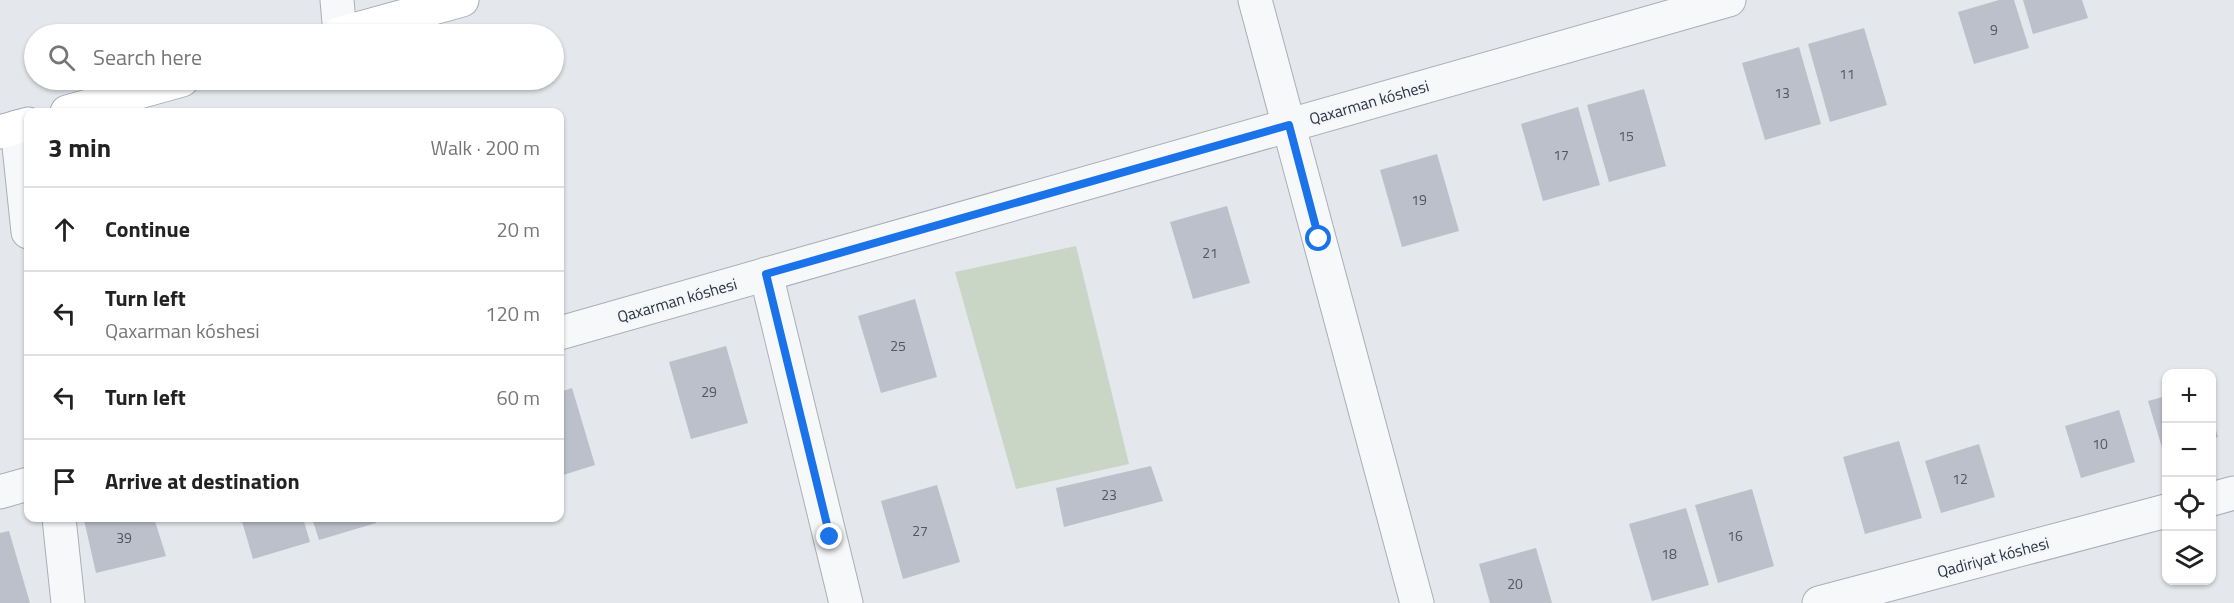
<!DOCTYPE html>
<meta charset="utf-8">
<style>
:root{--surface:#fff;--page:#f2f2f2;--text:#222;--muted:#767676;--line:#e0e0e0}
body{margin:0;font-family:"Titillium Web",sans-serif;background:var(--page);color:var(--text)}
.controls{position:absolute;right:18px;bottom:18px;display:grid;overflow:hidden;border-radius:12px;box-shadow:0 2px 4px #0004}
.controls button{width:54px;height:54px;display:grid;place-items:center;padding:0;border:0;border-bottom:2px solid var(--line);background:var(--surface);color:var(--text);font:30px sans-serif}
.stop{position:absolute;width:18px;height:18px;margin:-14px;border:4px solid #1a73e8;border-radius:50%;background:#fff}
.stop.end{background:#1a73e8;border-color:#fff;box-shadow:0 2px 6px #0008}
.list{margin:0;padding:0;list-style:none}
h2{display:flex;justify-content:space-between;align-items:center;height:78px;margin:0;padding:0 24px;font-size:26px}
h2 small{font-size:20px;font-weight:400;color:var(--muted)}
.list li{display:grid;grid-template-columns:39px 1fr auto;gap:18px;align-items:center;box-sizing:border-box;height:84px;padding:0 24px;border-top:2px solid var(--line)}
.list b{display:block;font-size:22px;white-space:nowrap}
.list p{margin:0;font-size:20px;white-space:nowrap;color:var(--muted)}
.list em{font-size:20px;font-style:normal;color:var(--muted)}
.icon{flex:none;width:33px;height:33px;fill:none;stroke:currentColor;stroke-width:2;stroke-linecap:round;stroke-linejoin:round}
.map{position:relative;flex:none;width:2234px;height:603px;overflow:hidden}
.search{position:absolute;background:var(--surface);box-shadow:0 2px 4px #0004;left:24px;top:24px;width:540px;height:66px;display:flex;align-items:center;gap:15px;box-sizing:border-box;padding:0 21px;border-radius:33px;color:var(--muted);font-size:22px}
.panel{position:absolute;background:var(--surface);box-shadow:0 2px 4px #0004;left:24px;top:108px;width:540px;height:414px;border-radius:12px}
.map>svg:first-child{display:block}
</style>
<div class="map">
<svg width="2234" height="603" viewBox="0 0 2234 603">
<rect width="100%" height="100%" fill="#e4e7ec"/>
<polygon fill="#c9d6c5" points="1076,246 1129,464 1016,489 955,272"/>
<g fill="#bbc0ca">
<polygon points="1999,0 2014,0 2029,48 1974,64 1958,12"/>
<polygon points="2023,0 2082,0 2088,18 2033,34"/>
<polygon points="1864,28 1887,105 1830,122 1808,44"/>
<polygon points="1799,47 1821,124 1765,140 1742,63"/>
<polygon points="1644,89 1666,166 1609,182 1587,105"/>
<polygon points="1578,107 1600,185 1543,201 1521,124"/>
<polygon points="1437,154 1459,231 1402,247 1380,170"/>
<polygon points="1227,206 1250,283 1193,299 1170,222"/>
<polygon points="915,299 937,377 881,393 858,316"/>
<polygon points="726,346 748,423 691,439 669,362"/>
<polygon points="572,388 595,465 560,476 560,392"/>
<polygon points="2166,396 2166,453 2164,454 2148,401"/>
<polygon points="2119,410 2135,462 2081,478 2065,426"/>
<polygon points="2212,417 2218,437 2212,439"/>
<polygon points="1899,441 1922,518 1865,534 1843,457"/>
<polygon points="1979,444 1995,497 1941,513 1925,461"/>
<polygon points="1151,466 1163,501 1064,527 1056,488"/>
<polygon points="937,485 960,562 903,579 881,501"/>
<polygon points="1752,489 1774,566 1718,583 1695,505"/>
<polygon points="1686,508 1709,585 1652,601 1629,524"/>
<polygon points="100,518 154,518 166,556 96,573 84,520"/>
<polygon points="241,518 303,518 310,542 253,559"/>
<polygon points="312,518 374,518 376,523 319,540"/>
<polygon points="9,531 30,603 0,603 0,533"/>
<polygon points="1536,548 1552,603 1490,603 1479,564"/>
</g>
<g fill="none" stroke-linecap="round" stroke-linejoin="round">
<g stroke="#a9aeb7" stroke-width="35">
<g id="minor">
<polyline points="337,0 340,34"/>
<polyline points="1255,0 1417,603"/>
<polyline points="17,127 28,232"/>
<polyline points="766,274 846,603"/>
<polyline points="560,333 1729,0"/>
<polyline points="0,492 28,484"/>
<polyline points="2212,499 2234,493"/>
<polyline points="59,518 68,603"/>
<polyline points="1819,603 2166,511"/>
</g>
</g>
<g stroke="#a3abb8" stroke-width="35">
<g id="major">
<polyline points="339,34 462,0"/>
<polyline points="67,112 182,80"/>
<polyline points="0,132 28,124"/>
</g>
</g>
<use href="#minor" stroke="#f7f8fa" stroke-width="33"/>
<use href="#major" stroke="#fff" stroke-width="33"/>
</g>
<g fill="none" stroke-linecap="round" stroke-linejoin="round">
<polyline stroke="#1a73e8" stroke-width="8" points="830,537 766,274 1289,125 1319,239"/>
</g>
<g text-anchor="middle" stroke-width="4.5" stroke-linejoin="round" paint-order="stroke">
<g font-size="14" fill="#4f5766">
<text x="1994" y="35">9</text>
<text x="1847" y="79">11</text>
<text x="1782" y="98">13</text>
<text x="1626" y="141">15</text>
<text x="1561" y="160">17</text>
<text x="1419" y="205">19</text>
<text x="1210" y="258">21</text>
<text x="898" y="351">25</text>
<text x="709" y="397">29</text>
<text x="2100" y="449">10</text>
<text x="1960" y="484">12</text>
<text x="1109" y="500">23</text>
<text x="920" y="536">27</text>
<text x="1735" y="541">16</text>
<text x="124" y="543">39</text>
<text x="1669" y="559">18</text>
<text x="1515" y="589">20</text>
</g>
<g font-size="16" fill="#2b3445" stroke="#f4f6f9">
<text transform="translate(1369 102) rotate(-16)" y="6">Qaxarman kóshesi</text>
<text transform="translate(677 300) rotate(-16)" y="6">Qaxarman kóshesi</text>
<text transform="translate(1993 557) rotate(-15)" y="6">Qadiriyat kóshesi</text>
</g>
</g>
</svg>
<div class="controls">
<button>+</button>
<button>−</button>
<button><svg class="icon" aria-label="locate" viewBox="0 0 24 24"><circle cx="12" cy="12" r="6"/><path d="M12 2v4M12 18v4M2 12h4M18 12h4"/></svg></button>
<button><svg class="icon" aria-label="layers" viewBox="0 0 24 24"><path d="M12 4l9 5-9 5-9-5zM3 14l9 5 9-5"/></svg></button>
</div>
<div class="stop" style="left:1319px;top:239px"></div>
<div class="stop end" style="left:830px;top:537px"></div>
<div class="search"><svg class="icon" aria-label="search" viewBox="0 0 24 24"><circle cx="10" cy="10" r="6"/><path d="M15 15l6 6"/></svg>Search here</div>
<section class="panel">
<h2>3 min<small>Walk · 200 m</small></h2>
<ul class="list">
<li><svg class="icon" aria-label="ahead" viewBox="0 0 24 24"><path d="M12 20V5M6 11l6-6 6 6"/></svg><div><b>Continue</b></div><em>20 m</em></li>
<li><svg class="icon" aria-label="left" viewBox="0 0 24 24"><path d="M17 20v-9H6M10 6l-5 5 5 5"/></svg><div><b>Turn left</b><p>Qaxarman kóshesi</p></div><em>120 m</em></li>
<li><svg class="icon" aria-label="left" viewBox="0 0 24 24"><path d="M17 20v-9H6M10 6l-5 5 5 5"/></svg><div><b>Turn left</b></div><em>60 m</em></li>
<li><svg class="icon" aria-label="arrive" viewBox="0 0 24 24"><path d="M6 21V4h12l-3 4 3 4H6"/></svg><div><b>Arrive at destination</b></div></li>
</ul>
</section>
</div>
